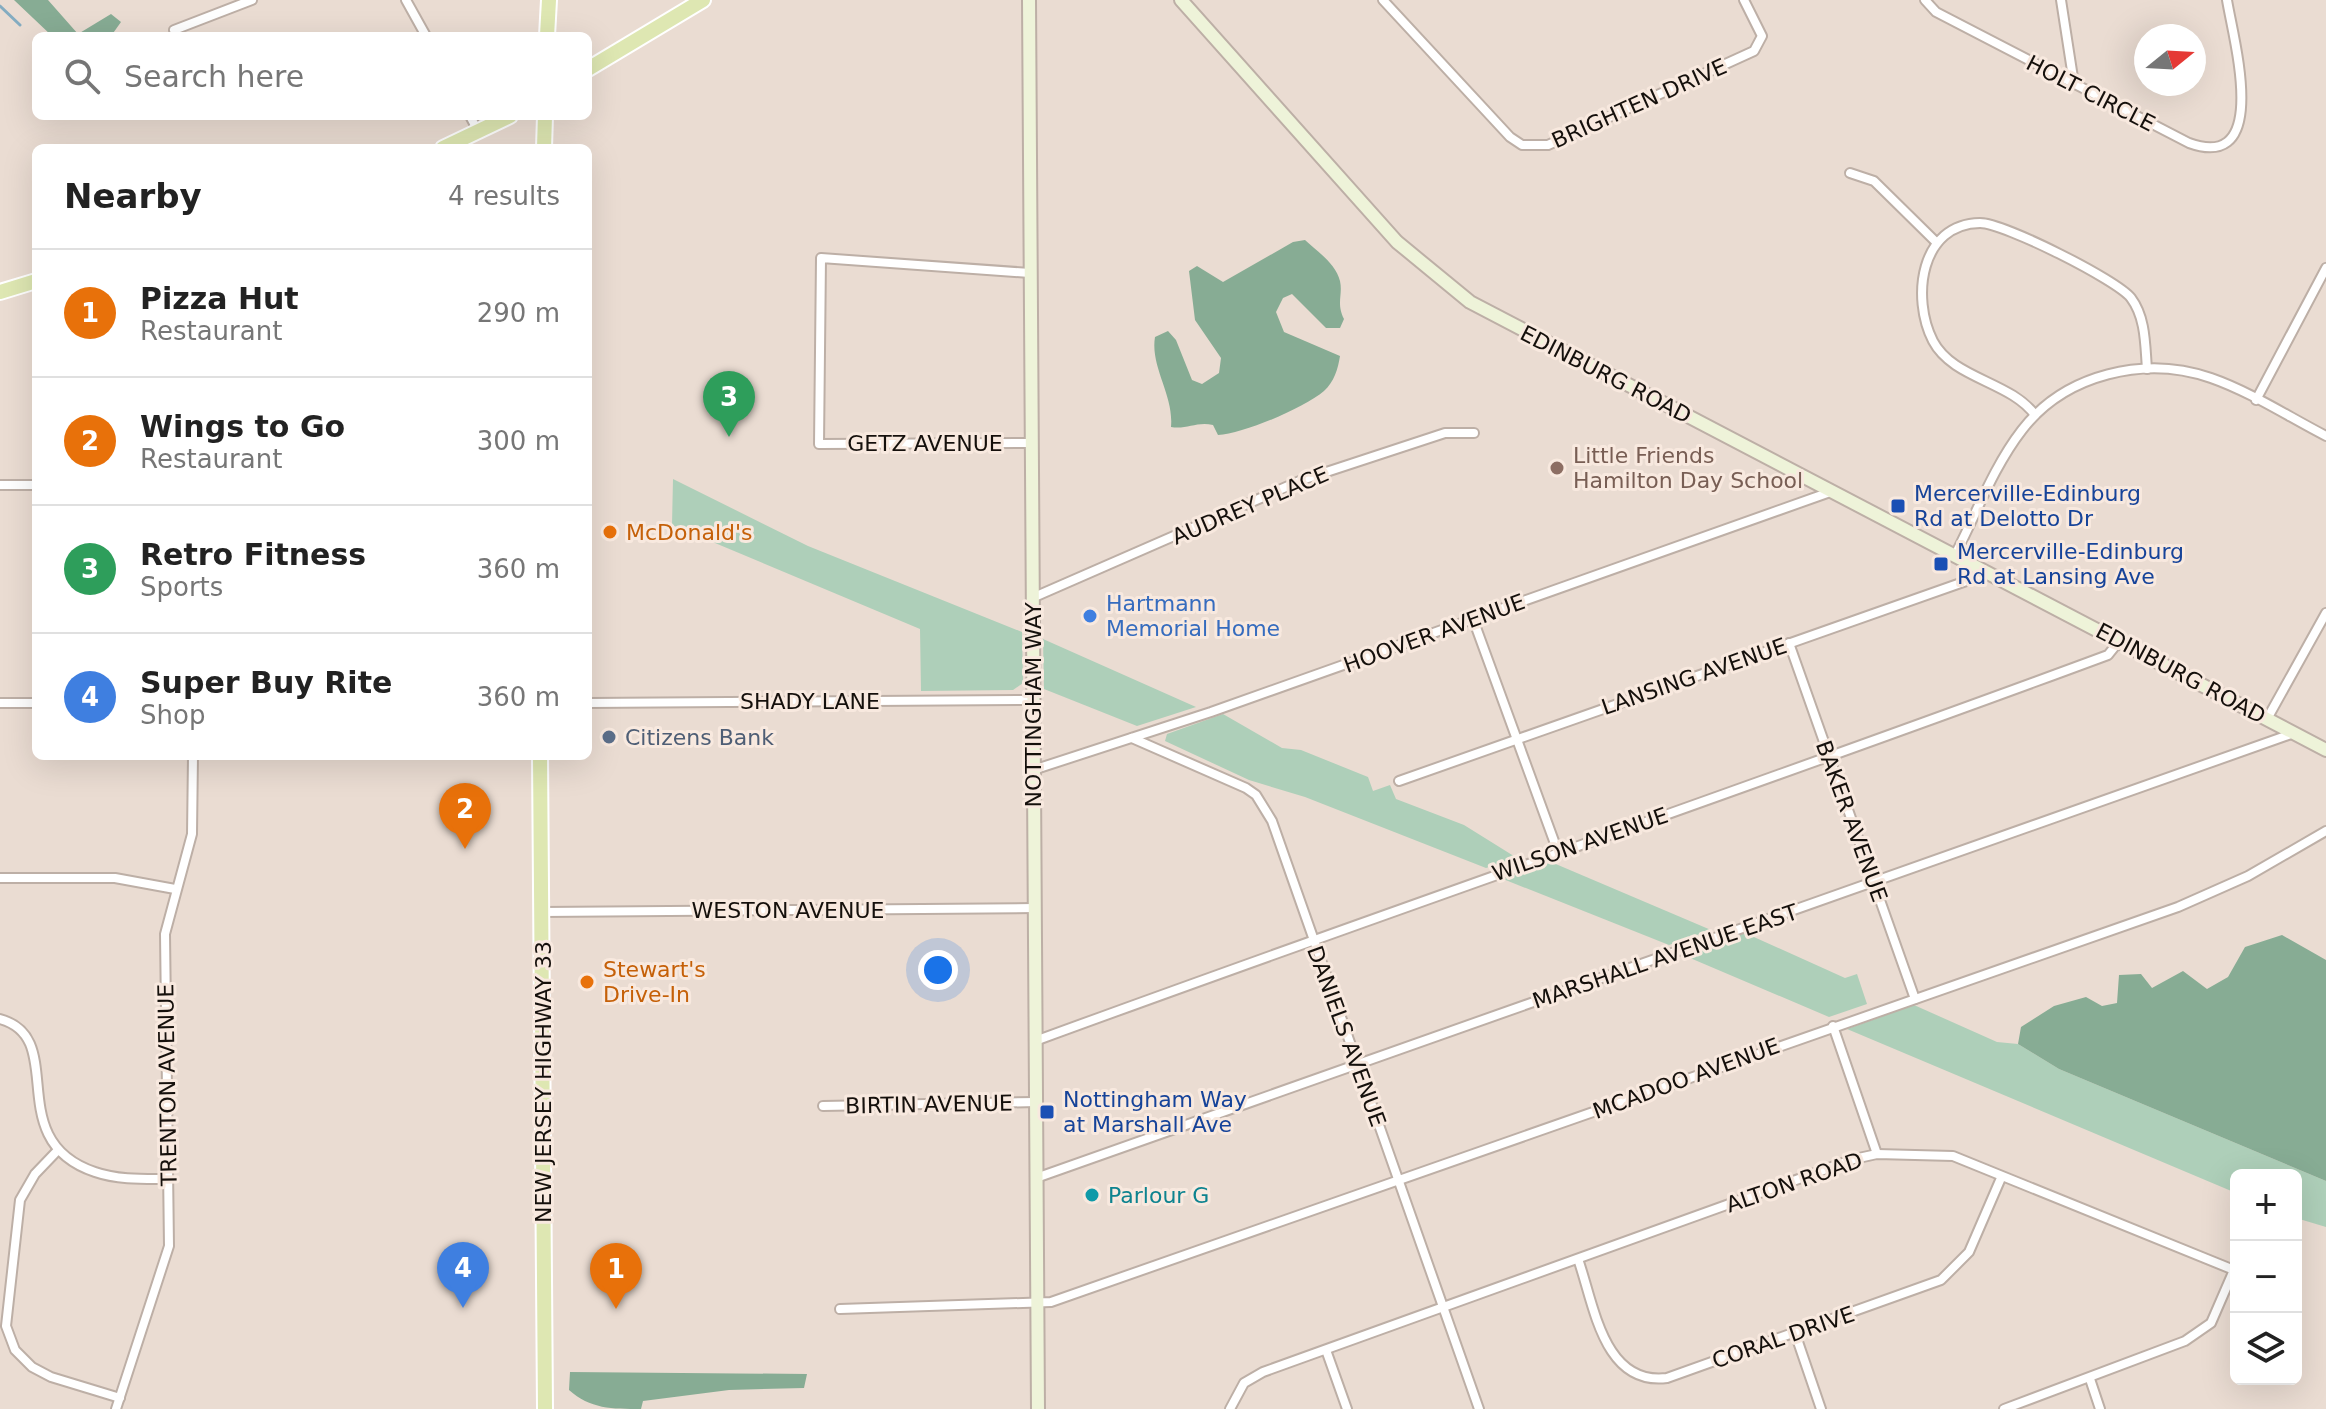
<!DOCTYPE html>
<meta charset="utf-8">
<style>
:root{--surface:#fff;--page:#f2f2f2;--text:#222;--muted:#767676;--line:#e0e0e0;--accent:#111827}
body{margin:0;font-family:"DejaVu Sans",sans-serif;background:var(--page);color:var(--text)}
.controls{position:absolute;right:24px;bottom:24px;display:grid;overflow:hidden;border-radius:12px;box-shadow:0 8px 32px #0002}
.controls button{width:72px;height:72px;display:grid;place-items:center;padding:0;border:0;border-bottom:2px solid var(--line);background:var(--surface);color:var(--text);font:40px sans-serif}
.compass{position:absolute;left:2134px;top:24px;width:72px;height:72px;border-radius:50%;background:var(--surface);box-shadow:0 8px 32px #0002;rotate:72deg}
.you{position:absolute;left:938px;top:970px;width:28px;height:28px;margin:-20px;border:6px solid #fff;border-radius:50%;background:#1a73e8;box-shadow:0 0 0 12px #1a73e833}
.badge{display:grid;place-items:center;width:52px;height:52px;border-radius:50%;background:var(--accent);color:#fff;font-size:26px;font-weight:700}
.pin{position:absolute;translate:-50% -66px;filter:drop-shadow(0 2px 4px #0008)}
.pin::after{content:'';position:absolute;top:42px;width:28px;height:24px;background:inherit;clip-path:polygon(0 0,100% 0,50% 100%)}
.list{margin:0;padding:0;list-style:none}
h2{display:flex;justify-content:space-between;align-items:center;height:104px;margin:0;padding:0 32px;font-size:34px}
h2 small{font-size:26px;font-weight:400;color:var(--muted)}
.list li{display:grid;grid-template-columns:52px 1fr auto;gap:24px;align-items:center;box-sizing:border-box;height:128px;padding:0 32px;border-top:2px solid var(--line)}
.list b{display:block;font-size:30px;white-space:nowrap}
.list p{margin:0;font-size:26px;white-space:nowrap;color:var(--muted)}
.list em{font-size:26px;font-style:normal;color:var(--muted)}
.icon{flex:none;width:44px;height:44px;fill:none;stroke:currentColor;stroke-width:2;stroke-linecap:round;stroke-linejoin:round}
.map{position:relative;flex:none;width:2326px;height:1409px;overflow:hidden}
.search{position:absolute;background:var(--surface);box-shadow:0 8px 32px #0002;left:32px;top:32px;width:560px;height:88px;display:flex;align-items:center;gap:20px;box-sizing:border-box;padding:0 28px;border-radius:12px;color:var(--muted);font-size:30px}
.panel{position:absolute;background:var(--surface);box-shadow:0 8px 32px #0002;left:32px;top:144px;width:560px;height:616px;border-radius:12px}
.map>svg:first-child{display:block}
</style>
<div class="map">
<svg width="2326" height="1409" viewBox="0 0 2326 1409">
<rect width="100%" height="100%" fill="#eadcd2"/>
<g fill="#aecfb9">
<polygon points="673,479 808,546 1022,632 1023,683 1013,690 921,691 920,629 672,525"/>
<polygon points="1043,639 1196,707 1137,726 1044,689"/>
<polygon points="1223,714 1282,748 1301,750 1368,777 1373,791 1390,785 1396,799 1464,825 1517,858 1486,868 1305,797 1249,780 1165,741 1167,734"/>
<polygon points="1551,862 1711,930 1669,945 1503,879"/>
<polygon points="1745,933 1845,978 1857,974 1867,1004 1829,1017 1683,955"/>
<polygon points="1914,1005 1997,1042 2018,1044 2059,1069 2326,1181 2326,1227 2296,1218 2296,1175 2236,1175 2236,1193 1847,1029"/>
</g>
<g fill="#87ac94">
<polygon points="14,0 48,0 78,34 111,14 121,22 111,36 52,36"/>
<path d="M 1305,240 C 1317,251 1336,264 1340,281 C 1343,295 1336,303 1344,319 L 1340,328 L 1326,328 L 1292,294 L 1283,298 L 1276,312 L 1284,332 L 1340,356 C 1338,369 1334,382 1324,391 C 1304,408 1243,434 1218,435 L 1213,425 C 1197,421 1186,430 1171,427 C 1174,395 1150,367 1155,337 L 1168,331 L 1176,340 L 1192,380 L 1202,384 L 1219,373 L 1221,358 L 1195,320 L 1189,271 L 1197,266 L 1223,282 L 1293,242 Z"/>
<polygon points="2282,935 2326,960 2326,1181 2059,1069 2018,1044 2021,1027 2054,1006 2086,997 2102,1006 2117,1003 2119,975 2141,974 2152,988 2183,971 2207,989 2228,977 2245,947"/>
<path d="M 570,1372 L 807,1374 L 804,1388 L 729,1390 L 643,1401 L 641,1409 C 612,1409 590,1409 569,1390 Z"/>
</g>
<g fill="none" stroke-linecap="round" stroke-linejoin="round">
<polyline stroke="#84acc1" stroke-width="3" points="0,6 20,25"/>
<g stroke="#bdafa6" stroke-width="12">
<g id="street">
<polyline points="406,0 426,36"/>
<polyline points="1383,0 1510,137 1522,145 1548,145 1754,51 1762,36 1744,0"/>
<path d="M 1925,0 L 1936,12 L 2189,143 C 2272,173 2233,38 2227,0"/>
<polyline points="2061,0 2074,84"/>
<polyline points="174,30 252,0"/>
<polyline points="470,116 479,133"/>
<polyline points="1850,173 1874,181 1937,243"/>
<polyline points="1030,273 821,258 819,444 1031,443"/>
<polyline points="2256,400 2326,268"/>
<path d="M 2035,415 C 2010,381 1953,379 1933,341 C 1911,298 1920,224 1980,223 C 2004,223 2117,280 2131,298 C 2146,318 2145,345 2147,369"/>
<polyline points="0,485 36,485"/>
<path d="M 1955,555 C 1976,514 1994,466 2022,430 C 2065,374 2145,355 2211,378 C 2251,392 2289,417 2326,436"/>
<polyline points="1032,598 1302,480 1445,433 1474,433"/>
<polyline points="1473,619 1558,852"/>
<polyline points="1789,643 1915,999"/>
<polyline points="0,703 36,703"/>
<polyline points="588,703 1033,700"/>
<polyline points="2267,719 2326,613"/>
<polyline points="1132,738 1246,788 1256,795 1272,821 1479,1409"/>
<polyline points="1033,770 1211,712 1833,491"/>
<polyline points="1399,781 1989,573"/>
<polyline points="0,878 115,878 175,889"/>
<polyline points="542,912 1034,908"/>
<path d="M 0,1019 C 70,1038 0,1140 95,1172 C 118,1180 144,1179 168,1179"/>
<polyline points="1833,1026 1877,1154"/>
<path d="M 1035,1041 C 1392,910 1752,787 2108,655 L 2120,640"/>
<polyline points="823,1106 1036,1102"/>
<polyline points="58,1150 35,1174 20,1200 6,1326 15,1350 32,1367 51,1377 120,1398"/>
<polyline points="1036,1178 2294,733"/>
<path d="M 1578,1259 C 1594,1304 1603,1386 1667,1378 L 1941,1280 L 1969,1252 L 2001,1178"/>
<polyline points="840,1309 1051,1302 2178,907 2248,876 2326,831"/>
<polyline points="1795,1333 1821,1409"/>
<polyline points="1326,1350 1347,1409"/>
<polyline points="2090,1379 2100,1409"/>
<polyline points="116,1409 169,1246 165,934 192,834 193,756"/>
<polyline points="1230,1409 1244,1383 1263,1372 1854,1159 1877,1154 1953,1156 2234,1270"/>
<polyline points="2004,1409 2185,1341 2211,1323 2234,1270"/>
</g>
</g>
<g stroke="#bdafa6" stroke-width="16">
<g id="secondary">
<polyline points="1029,0 1038,1409"/>
<polyline points="1181,0 1397,242 1470,302 2326,750"/>
</g>
</g>
<g stroke="#fff" stroke-width="18">
<g id="primary">
<polyline points="547,36 549,0"/>
<polyline points="588,69 703,0"/>
<polyline points="443,148 510,116"/>
<polyline points="544,148 545,116"/>
<polyline points="0,292 36,281"/>
<polyline points="540,756 545,1409"/>
</g>
</g>
<use href="#street" stroke="#fff" stroke-width="8"/>
<use href="#secondary" stroke="#eef3d9" stroke-width="12"/>
<use href="#primary" stroke="#dee7b2" stroke-width="14"/>
</g>
<circle fill="#8d6e63" stroke="#f8e9df" stroke-width="3" cx="1557" cy="468" r="8"/>
<g fill="#1a4fb4" stroke="#f8e9df" stroke-width="3">
<rect x="1890" y="498" width="16" height="16" rx="4"/>
<rect x="1933" y="556" width="16" height="16" rx="4"/>
<rect x="1039" y="1104" width="16" height="16" rx="4"/>
</g>
<g fill="#e8710a" stroke="#f8e9df" stroke-width="3">
<circle cx="610" cy="532" r="8"/>
<circle cx="587" cy="982" r="8"/>
</g>
<circle fill="#3f7fe0" stroke="#f8e9df" stroke-width="3" cx="1090" cy="616" r="8"/>
<circle fill="#5c6f8a" stroke="#f8e9df" stroke-width="3" cx="609" cy="737" r="8"/>
<circle fill="#0f9aa8" stroke="#f8e9df" stroke-width="3" cx="1092" cy="1195" r="8"/>
<g text-anchor="middle" stroke-width="6" stroke-linejoin="round" paint-order="stroke">
<g font-size="22" fill="#15100c" stroke="#f8e9df">
<text transform="translate(2091 93) rotate(27)" y="8">HOLT CIRCLE</text>
<text transform="translate(1639 103) rotate(-24)" y="8">BRIGHTEN DRIVE</text>
<text transform="translate(1606 374) rotate(27)" y="8">EDINBURG ROAD</text>
<text x="925" y="451">GETZ AVENUE</text>
<text transform="translate(1250 505) rotate(-23)" y="8">AUDREY PLACE</text>
<text transform="translate(1434 633) rotate(-20)" y="8">HOOVER AVENUE</text>
<text transform="translate(2181 673) rotate(28)" y="8">EDINBURG ROAD</text>
<text transform="translate(1694 676) rotate(-19)" y="8">LANSING AVENUE</text>
<text x="810" y="709">SHADY LANE</text>
<text transform="translate(1033 705) rotate(-90)" y="8">NOTTINGHAM WAY</text>
<text transform="translate(1852 821) rotate(70)" y="8">BAKER AVENUE</text>
<text transform="translate(1580 844) rotate(-19)" y="8">WILSON AVENUE</text>
<text x="788" y="918">WESTON AVENUE</text>
<text transform="translate(1665 956) rotate(-19)" y="8">MARSHALL AVENUE EAST</text>
<text transform="translate(1347 1036) rotate(70)" y="8">DANIELS AVENUE</text>
<text transform="translate(1686 1078) rotate(-20)" y="8">MCADOO AVENUE</text>
<text transform="translate(543 1082) rotate(-90)" y="8">NEW JERSEY HIGHWAY 33</text>
<text transform="translate(167 1085) rotate(-91)" y="8">TRENTON AVENUE</text>
<text transform="translate(929 1104) rotate(-1)" y="8">BIRTIN AVENUE</text>
<text transform="translate(1794 1182) rotate(-19)" y="8">ALTON ROAD</text>
<text transform="translate(1783 1337) rotate(-19)" y="8">CORAL DRIVE</text>
</g>
<g font-size="22" fill="#785e54" stroke="#f8e9df" text-anchor="start">
<text x="1573" y="463">Little Friends<tspan x="1573" dy="25">Hamilton Day School</tspan></text>
</g>
<g font-size="22" fill="#164399" stroke="#f8e9df" text-anchor="start">
<text x="1914" y="501">Mercerville-Edinburg<tspan x="1914" dy="25">Rd at Delotto Dr</tspan></text>
<text x="1957" y="559">Mercerville-Edinburg<tspan x="1957" dy="25">Rd at Lansing Ave</tspan></text>
<text x="1063" y="1107">Nottingham Way<tspan x="1063" dy="25">at Marshall Ave</tspan></text>
</g>
<g font-size="22" fill="#c56008" stroke="#f8e9df" text-anchor="start">
<text x="626" y="540">McDonald's</text>
<text x="603" y="977">Stewart's<tspan x="603" dy="25">Drive-In</tspan></text>
</g>
<g font-size="22" fill="#366cbe" stroke="#f8e9df" text-anchor="start">
<text x="1106" y="611">Hartmann<tspan x="1106" dy="25">Memorial Home</tspan></text>
</g>
<g font-size="22" fill="#4e5e75" stroke="#f8e9df" text-anchor="start">
<text x="625" y="745">Citizens Bank</text>
</g>
<g font-size="22" fill="#0d838f" stroke="#f8e9df" text-anchor="start">
<text x="1108" y="1203">Parlour G</text>
</g>
</g>
</svg>
<div class="controls">
<button>+</button>
<button>−</button>
<button><svg class="icon" aria-label="layers" viewBox="0 0 24 24"><path d="M12 4l9 5-9 5-9-5zM3 14l9 5 9-5"/></svg></button>
</div>
<svg class="compass" viewBox="-18 -18 36 36"><path d="M0-13l5 13h-10z" fill="#e53935"/><path d="M0 13l5-13h-10z" fill="#767676"/></svg>
<div class="you"></div>
<div class="pin badge" style="left:616px;top:1309px;background:#e8710a">1</div>
<div class="pin badge" style="left:465px;top:849px;background:#e8710a">2</div>
<div class="pin badge" style="left:729px;top:437px;background:#2e9e5b">3</div>
<div class="pin badge" style="left:463px;top:1308px;background:#3f7fe0">4</div>
<div class="search"><svg class="icon" aria-label="search" viewBox="0 0 24 24"><circle cx="10" cy="10" r="6"/><path d="M15 15l6 6"/></svg>Search here</div>
<section class="panel">
<h2>Nearby<small>4 results</small></h2>
<ul class="list">
<li><span class="badge" style="background:#e8710a">1</span><div><b>Pizza Hut</b><p>Restaurant</p></div><em>290 m</em></li>
<li><span class="badge" style="background:#e8710a">2</span><div><b>Wings to Go</b><p>Restaurant</p></div><em>300 m</em></li>
<li><span class="badge" style="background:#2e9e5b">3</span><div><b>Retro Fitness</b><p>Sports</p></div><em>360 m</em></li>
<li><span class="badge" style="background:#3f7fe0">4</span><div><b>Super Buy Rite</b><p>Shop</p></div><em>360 m</em></li>
</ul>
</section>
</div>
